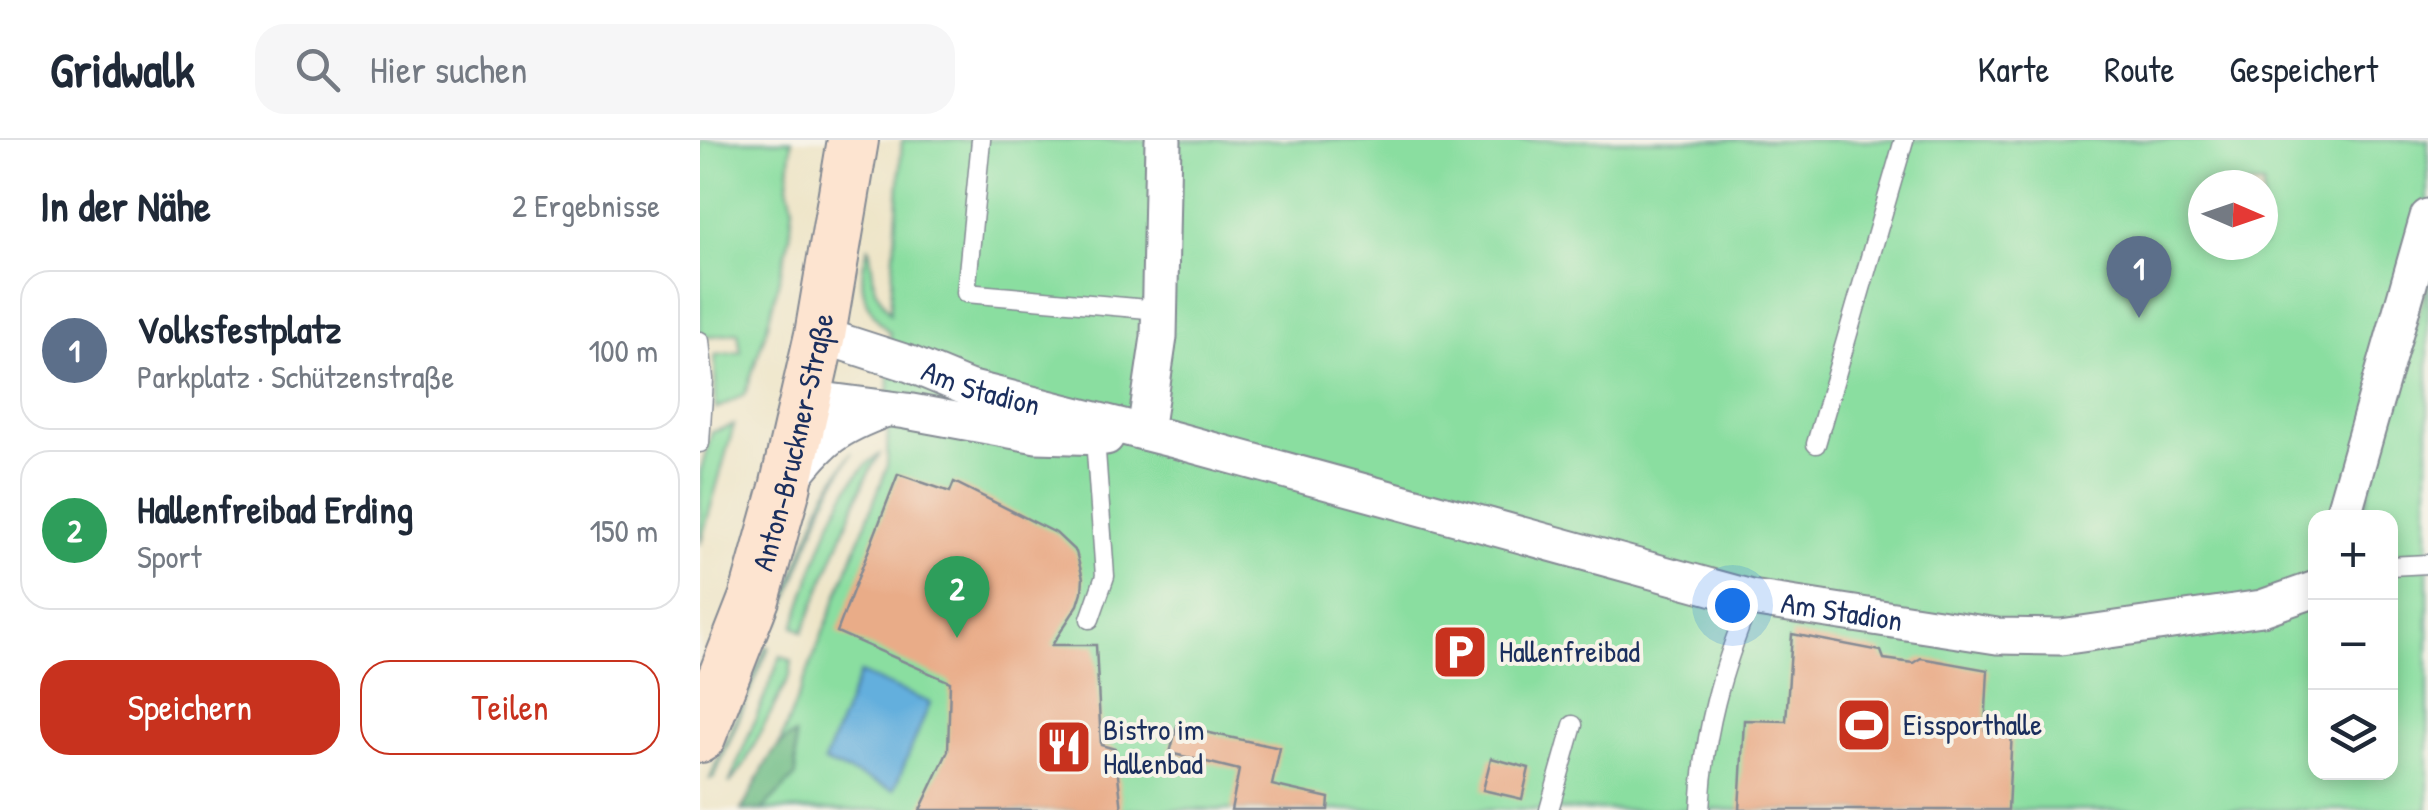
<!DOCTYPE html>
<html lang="de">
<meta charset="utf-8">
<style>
:root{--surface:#fff;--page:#f6f6f7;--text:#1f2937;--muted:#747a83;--line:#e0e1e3;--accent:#c8321e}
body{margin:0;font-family:"Patrick Hand",sans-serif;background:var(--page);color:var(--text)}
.controls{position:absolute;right:30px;bottom:30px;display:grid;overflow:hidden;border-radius:20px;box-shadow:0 5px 15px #0003}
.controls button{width:90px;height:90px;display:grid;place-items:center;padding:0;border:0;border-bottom:2px solid var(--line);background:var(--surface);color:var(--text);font:50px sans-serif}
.compass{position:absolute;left:1488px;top:30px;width:90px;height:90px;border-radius:50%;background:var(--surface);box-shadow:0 5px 15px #0003;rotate:92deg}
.you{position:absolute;left:1032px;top:465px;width:35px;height:35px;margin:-25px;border:8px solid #fff;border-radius:50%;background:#1a73e8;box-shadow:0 0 0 15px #1a73e833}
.badge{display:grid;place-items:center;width:65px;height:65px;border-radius:50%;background:var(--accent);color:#fff;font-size:32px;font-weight:700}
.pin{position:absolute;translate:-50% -82px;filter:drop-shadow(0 2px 5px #0008)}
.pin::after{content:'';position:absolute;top:52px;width:35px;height:30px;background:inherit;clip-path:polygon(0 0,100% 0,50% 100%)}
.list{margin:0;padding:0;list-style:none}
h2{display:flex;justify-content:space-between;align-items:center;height:130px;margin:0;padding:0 40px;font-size:42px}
h2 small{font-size:32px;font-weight:400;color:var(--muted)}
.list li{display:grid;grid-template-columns:65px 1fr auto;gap:30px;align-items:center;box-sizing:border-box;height:160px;margin:0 20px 20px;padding:0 20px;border:2px solid var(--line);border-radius:30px}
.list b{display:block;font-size:38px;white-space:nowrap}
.list p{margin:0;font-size:32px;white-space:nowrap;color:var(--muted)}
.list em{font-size:32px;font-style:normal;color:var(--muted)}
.actions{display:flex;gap:20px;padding:30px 40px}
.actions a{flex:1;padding:22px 0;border:2px solid var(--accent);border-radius:30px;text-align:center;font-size:35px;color:var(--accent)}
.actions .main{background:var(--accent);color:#fff}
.icon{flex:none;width:55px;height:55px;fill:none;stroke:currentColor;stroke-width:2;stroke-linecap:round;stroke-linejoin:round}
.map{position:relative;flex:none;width:1728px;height:670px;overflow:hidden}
header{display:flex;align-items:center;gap:60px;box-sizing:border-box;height:140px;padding:0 50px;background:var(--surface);border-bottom:2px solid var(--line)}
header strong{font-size:48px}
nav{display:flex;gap:55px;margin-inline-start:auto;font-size:35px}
.search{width:700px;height:90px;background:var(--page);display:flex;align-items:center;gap:25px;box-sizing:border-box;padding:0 35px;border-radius:30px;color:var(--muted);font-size:38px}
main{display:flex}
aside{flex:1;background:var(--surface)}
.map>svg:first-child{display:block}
</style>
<header>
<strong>Gridwalk</strong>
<div class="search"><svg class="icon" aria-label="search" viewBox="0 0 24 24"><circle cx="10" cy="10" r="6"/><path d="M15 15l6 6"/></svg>Hier suchen</div>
<nav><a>Karte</a><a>Route</a><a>Gespeichert</a></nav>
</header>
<main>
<aside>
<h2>In der Nähe<small>2 Ergebnisse</small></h2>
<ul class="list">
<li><span class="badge" style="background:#5c6f8a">1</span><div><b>Volksfestplatz</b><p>Parkplatz · Schützenstraße</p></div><em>100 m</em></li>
<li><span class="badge" style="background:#2e9e5b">2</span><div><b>Hallenfreibad Erding</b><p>Sport</p></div><em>150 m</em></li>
</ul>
<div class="actions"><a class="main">Speichern</a><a>Teilen</a></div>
</aside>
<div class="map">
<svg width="1728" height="670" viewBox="0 0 1728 670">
<rect width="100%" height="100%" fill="#f7f3e8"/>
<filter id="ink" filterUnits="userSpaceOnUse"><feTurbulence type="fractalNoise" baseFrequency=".01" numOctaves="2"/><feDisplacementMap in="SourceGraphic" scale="20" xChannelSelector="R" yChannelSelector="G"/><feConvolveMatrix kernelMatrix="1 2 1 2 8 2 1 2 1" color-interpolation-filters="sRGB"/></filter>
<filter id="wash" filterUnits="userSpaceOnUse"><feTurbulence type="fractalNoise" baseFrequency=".0048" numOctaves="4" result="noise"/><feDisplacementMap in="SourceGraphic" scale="40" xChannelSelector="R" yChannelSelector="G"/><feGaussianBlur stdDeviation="2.25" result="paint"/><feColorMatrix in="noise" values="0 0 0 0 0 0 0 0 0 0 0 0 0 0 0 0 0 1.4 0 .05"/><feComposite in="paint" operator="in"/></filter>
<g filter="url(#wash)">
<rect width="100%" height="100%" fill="#eee5c8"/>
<g fill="#8adea0" stroke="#52867f" stroke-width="2.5" fill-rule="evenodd">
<polygon points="0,0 92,0 88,45 93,66 90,96 67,187 45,254 16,269 15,215 41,212 38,192 0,198"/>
<path d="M 202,0 L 1728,0 L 1728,116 L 1659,377 L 1616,378 L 1616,632 L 1690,632 L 1691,424 L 1728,428 L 1728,670 L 54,670 L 187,328 L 190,193 C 163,167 155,143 169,106 L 175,149 L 190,173 ZM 1503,45 L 1563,45 L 1563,105 L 1503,105 Z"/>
<polygon points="1728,141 1728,412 1691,414 1690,378 1662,377"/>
<polygon points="34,285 0,405 0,333 12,292"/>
<polygon points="152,312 124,363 79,483 76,482 124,356"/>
<path d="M 179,315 L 165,339 L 103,492 L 94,486 C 111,440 136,339 179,315 Z"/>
<polygon points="66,506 69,507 14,638 10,639"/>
<polygon points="81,516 92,521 90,535 43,627 29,644"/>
</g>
<path fill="#6fbd86" stroke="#457672" stroke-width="2.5" d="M 95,595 L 96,636 L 62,670 L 41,670 C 59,645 65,608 95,595 Z"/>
<polygon fill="#64afdd" stroke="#406f9e" stroke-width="2.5" points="160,533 230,563 194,650 124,622"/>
<g id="blocks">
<g fill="#e9ac88">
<polygon points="198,334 250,352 254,342 356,393 376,412 383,438 382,452 378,465 352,505 396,505 401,605 415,609 422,670 220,670 248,611 250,542 137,492"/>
<polygon points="1092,494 1181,511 1184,519 1213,523 1221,518 1288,530 1285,590 1312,591 1308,670 1039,670 1044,580 1086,581"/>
<polygon points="477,586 580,608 572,645 629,658 628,670 531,670 539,630 470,613"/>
<polygon points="791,618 829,628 822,659 783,650"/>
</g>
</g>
</g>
<g filter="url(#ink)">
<use href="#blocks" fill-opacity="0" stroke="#848a93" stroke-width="2.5"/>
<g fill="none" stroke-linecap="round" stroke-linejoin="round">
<g stroke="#848a93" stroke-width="21">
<g id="lane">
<polyline points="281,0 266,153 459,170"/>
<polyline points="0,201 4,239 0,303"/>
<polyline points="1116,304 1204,0"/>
<polyline points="1690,426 1728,424"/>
<polyline points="390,479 405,436 395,298"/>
<polyline points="849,670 873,585"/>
<path d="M 1000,670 C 1004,591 1021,532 1051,458"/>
</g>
</g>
<g stroke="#848a93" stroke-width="39">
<g id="street">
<path id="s1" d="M 120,195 L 210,224 L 268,248 L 475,300 L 1051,458 L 1297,496 L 1361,497 L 1562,468 L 1616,449"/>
<polyline points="106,258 206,271 337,295 406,297"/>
<polyline points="445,292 459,197 463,0"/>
<path d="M 90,341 C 121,299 137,287 186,269"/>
<polyline points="1642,378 1728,77"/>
</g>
</g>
<g stroke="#848a93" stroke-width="54">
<g id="secondary">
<path id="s2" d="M 0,597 L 54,459 L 85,348 L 120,195 L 153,0"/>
</g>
</g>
<use href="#lane" stroke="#fff" stroke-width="18"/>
<use href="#street" stroke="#fff" stroke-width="35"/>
<use href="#secondary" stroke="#fde4d0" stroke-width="50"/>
</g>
</g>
<defs>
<g id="parking-square" transform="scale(2.875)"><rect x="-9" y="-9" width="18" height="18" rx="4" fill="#c8321e" stroke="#f7f3e8"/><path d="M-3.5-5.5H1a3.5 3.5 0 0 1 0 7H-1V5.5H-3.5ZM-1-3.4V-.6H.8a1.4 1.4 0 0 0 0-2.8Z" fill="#fff"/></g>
<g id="stadium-square" transform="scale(2.875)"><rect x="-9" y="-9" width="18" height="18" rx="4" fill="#c8321e" stroke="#f7f3e8"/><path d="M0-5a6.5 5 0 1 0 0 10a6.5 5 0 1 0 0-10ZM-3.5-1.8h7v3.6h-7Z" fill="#fff"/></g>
<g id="restaurant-square" transform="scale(2.875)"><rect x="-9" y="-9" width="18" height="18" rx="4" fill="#c8321e" stroke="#f7f3e8"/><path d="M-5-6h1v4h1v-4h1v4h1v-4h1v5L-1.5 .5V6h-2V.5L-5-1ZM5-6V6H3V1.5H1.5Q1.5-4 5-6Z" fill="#fff"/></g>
</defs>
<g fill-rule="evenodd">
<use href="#parking-square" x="760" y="512"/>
<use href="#stadium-square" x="1164" y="585"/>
<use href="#restaurant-square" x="364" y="607"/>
</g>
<g text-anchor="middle" stroke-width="8" stroke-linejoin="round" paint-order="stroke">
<g font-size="30" fill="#1b2f5e" stroke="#f7f3e8">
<text dy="10" stroke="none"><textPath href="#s1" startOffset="170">Am Stadion</textPath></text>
<text dy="10" stroke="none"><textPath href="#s2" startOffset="310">Anton-Bruckner-Straße</textPath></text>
<text dy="10" stroke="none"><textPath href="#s1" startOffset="1060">Am Stadion</textPath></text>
</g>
<g font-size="30" fill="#1b2f5e" stroke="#f7f3e8" text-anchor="start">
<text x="799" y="522">Hallenfreibad</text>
<text x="1203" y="595">Eissporthalle</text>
<text x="403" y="600">Bistro im<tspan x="403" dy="34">Hallenbad</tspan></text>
</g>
</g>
</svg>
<div class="controls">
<button>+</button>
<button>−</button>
<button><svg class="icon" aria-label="layers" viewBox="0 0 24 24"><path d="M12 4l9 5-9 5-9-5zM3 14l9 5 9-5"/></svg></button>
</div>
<svg class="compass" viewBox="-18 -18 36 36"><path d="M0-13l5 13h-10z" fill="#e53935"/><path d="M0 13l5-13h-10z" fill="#747a83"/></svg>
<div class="you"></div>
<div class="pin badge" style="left:1439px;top:178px;background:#5c6f8a">1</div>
<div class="pin badge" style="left:257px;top:498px;background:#2e9e5b">2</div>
</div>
</main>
